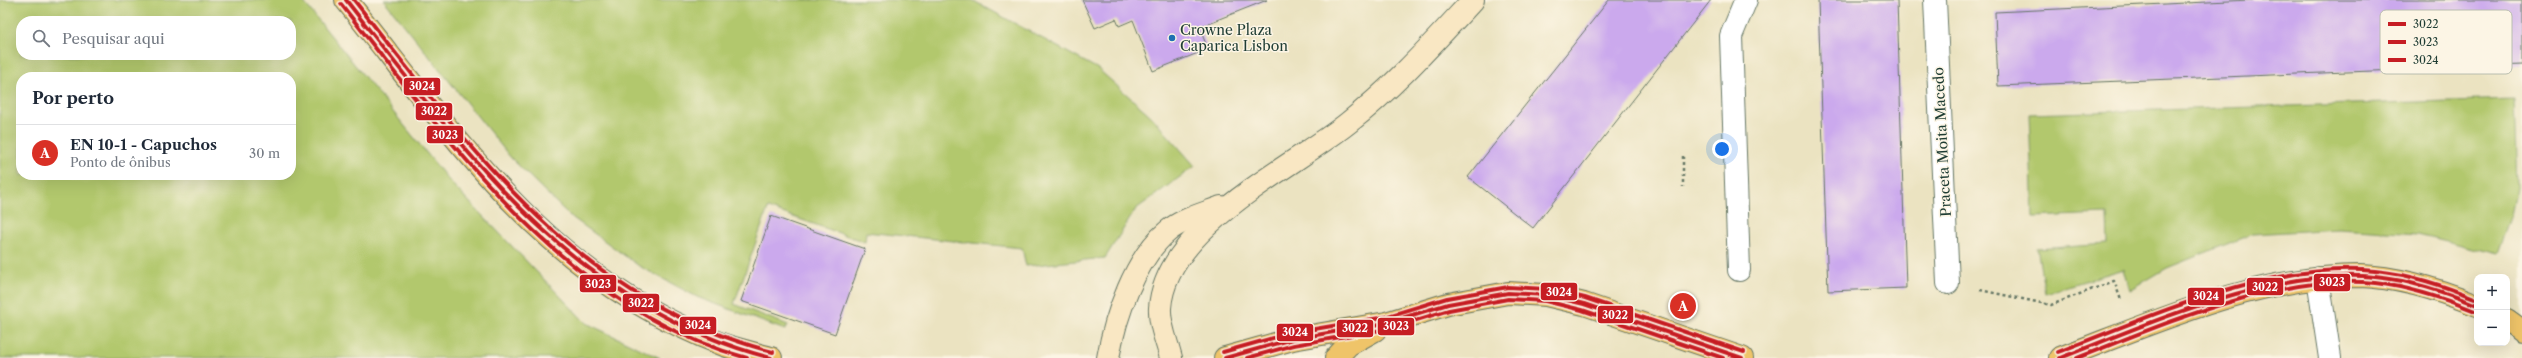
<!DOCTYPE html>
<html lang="pt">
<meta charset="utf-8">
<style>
:root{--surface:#fff;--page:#f2f2f3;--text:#1f2937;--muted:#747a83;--line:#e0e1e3;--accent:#d93025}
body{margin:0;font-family:"Libre Caslon Text",serif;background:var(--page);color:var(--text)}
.controls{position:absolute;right:12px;bottom:12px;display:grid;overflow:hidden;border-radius:8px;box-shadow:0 4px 16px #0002}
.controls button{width:36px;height:36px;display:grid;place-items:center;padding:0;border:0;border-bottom:1px solid var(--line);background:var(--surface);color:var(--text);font:20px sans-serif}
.you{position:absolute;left:1722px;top:149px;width:14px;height:14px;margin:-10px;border:3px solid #fff;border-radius:50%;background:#1a73e8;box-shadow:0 0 0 6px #1a73e833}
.badge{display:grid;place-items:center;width:26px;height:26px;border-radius:50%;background:var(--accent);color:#fff;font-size:13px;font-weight:700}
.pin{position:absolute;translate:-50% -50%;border:2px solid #fff;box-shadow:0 1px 4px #0006}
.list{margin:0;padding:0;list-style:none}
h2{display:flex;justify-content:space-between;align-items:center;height:52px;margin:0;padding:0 16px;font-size:17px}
h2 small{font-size:13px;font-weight:400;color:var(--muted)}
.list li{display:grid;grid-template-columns:26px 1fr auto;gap:12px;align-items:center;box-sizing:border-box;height:56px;padding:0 16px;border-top:1px solid var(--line)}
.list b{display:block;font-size:15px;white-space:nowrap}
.list p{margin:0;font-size:13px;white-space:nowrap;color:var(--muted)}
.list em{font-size:13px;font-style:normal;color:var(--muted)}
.icon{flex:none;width:22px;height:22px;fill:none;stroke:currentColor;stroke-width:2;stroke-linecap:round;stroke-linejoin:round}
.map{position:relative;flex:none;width:2522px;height:358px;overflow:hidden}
.search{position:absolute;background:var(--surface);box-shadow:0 4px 16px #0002;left:16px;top:16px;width:280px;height:44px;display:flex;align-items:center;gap:10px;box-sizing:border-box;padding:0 14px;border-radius:16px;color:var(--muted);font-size:15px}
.panel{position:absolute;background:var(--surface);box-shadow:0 4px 16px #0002;left:16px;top:72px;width:280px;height:108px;border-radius:16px}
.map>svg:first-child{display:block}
</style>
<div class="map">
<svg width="2522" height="358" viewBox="0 0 2522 358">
<rect width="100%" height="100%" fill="#fcf5e5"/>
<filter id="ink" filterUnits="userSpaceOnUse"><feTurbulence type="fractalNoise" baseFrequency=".025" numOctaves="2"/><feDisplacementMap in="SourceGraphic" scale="8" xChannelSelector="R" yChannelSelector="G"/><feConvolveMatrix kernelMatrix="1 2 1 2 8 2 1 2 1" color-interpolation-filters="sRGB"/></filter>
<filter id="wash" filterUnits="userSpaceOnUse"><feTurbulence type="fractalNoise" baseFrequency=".012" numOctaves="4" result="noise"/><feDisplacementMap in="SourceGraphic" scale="16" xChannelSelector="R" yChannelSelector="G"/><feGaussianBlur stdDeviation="0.9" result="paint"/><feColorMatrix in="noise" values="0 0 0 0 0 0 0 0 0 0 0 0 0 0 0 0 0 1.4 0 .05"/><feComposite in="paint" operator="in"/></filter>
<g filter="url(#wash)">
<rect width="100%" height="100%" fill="#ebe3c1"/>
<g fill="#b2c86d" stroke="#688250" fill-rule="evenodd">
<path d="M 0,0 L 302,0 L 451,183 L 586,323 L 660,358 L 0,358 ZM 21,21 L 291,21 L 291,55 L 21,55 ZM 21,77 L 291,77 L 291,175 L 21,175 Z"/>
<polygon points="384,0 972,0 1098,69 1151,116 1195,166 1136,209 1105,258 1026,266 1022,248 866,232 865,242 768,208 734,304 788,325 785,330 697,297 639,266 569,215 511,158"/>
<polygon points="2514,99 2517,187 2511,215 2497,254 2418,234 2339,229 2252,234 2167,268 2130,290 2124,269 2045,293 2037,249 2108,244 2107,214 2033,217 2029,114"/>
</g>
<g id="blocks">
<g fill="#cba9ed">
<polygon points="1082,0 1267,0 1199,27 1208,49 1153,71 1133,20 1119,26 1116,19 1095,28"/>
<polygon points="1609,0 1711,0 1533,228 1468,177"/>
<polygon points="1818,0 1897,0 1906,288 1828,291"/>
<polygon points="2250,0 2522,0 2522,65 1998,86 1995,12"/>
<polygon points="771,216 865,249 835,334 741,301"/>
</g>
</g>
</g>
<g filter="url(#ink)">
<use href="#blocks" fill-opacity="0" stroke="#667765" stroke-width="1"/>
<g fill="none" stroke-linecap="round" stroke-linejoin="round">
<g stroke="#667765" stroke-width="24">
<g id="street">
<polyline points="1935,0 1948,283"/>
<polyline points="1739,270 1731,36 1746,0"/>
<polyline points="2318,278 2330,358"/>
</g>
</g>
<g stroke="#667765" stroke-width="24">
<g id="secondary">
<path d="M 1108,358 C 1115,317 1135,258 1168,231 C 1183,219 1203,214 1221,207"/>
<path d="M 1171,358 C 1167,342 1159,324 1160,308 C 1165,227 1292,168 1348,123 C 1395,86 1433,43 1473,0"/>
</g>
</g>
<g stroke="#667765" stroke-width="24">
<g id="primary">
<path d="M 346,0 C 459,141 547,278 724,345 C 739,350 756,354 771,358"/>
<polyline points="2507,320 2522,331"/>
<polyline points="1225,358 1293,339 1386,323 1448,304 1508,293 1546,295 1584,304 1742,358"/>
<polyline points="1336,358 1348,345 1375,330"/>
<path d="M 2060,358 C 2156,322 2255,276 2360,276 C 2400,277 2440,290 2477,305"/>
</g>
</g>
<g stroke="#667765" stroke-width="2.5" stroke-dasharray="3 3" stroke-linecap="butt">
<polyline points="1683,156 1683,187"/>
<polyline points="1980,290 2051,305 2114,281 2121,300"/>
</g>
<use href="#street" stroke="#fff" stroke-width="22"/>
<use href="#secondary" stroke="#f9e7c3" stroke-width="22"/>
<use href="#primary" stroke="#efc469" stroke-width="22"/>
<g stroke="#fcf5e5" stroke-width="7">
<g id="bus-1">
<path d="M 346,0 C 466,153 573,306 771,358"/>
<polyline points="1225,358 1293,339 1386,323 1448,304 1508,293 1546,295 1584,304 1742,358"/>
<path d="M 2060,358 C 2154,322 2273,267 2375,277 C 2410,280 2444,292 2477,305"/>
</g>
</g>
<g stroke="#fcf5e5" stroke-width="7">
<g id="bus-2">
<path d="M 341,4 C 450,142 567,310 747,358"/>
<polyline points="1247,358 1294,345 1387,329 1449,310 1508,299 1545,301 1582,310 1723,358"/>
<path d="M 2077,358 C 2165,324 2279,273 2375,283 C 2410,287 2443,298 2475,311"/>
</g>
</g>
<g stroke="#fcf5e5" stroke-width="7">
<g id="bus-3">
<path d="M 354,0 C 472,150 577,301 773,352"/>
<polyline points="1223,352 1291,333 1385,317 1447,298 1508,287 1547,289 1585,298 1744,352"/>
<path d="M 2058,352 C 2155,315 2269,261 2375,271 C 2410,274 2444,286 2477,299"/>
</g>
</g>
<use href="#bus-1" stroke="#c61d23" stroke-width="4"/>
<use href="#bus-2" stroke="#c61d23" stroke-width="4"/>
<use href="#bus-3" stroke="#c61d23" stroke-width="4"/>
</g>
</g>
<circle fill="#1f6fb2" stroke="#fcf5e5" stroke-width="1.5" cx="1172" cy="38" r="4"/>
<g text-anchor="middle" stroke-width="3" stroke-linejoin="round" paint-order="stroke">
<g font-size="14" fill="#1f3d34" stroke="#fcf5e5" text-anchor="start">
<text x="1180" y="35">Crowne Plaza<tspan x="1180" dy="16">Caparica Lisbon</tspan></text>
</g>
<g font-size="14" fill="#1f3d34" stroke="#fcf5e5">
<text transform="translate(1942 142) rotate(-93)" y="5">Praceta Moita Macedo</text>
</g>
</g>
<rect x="2380" y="10" width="132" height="64" rx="6" fill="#fcf5e5" stroke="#babeb0" stroke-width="1"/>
<rect x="2388" y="22" width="18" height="4" fill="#c61d23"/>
<rect x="2388" y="40" width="18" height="4" fill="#c61d23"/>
<rect x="2388" y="58" width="18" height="4" fill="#c61d23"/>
<g font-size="11" fill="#1f3d34">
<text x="2413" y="28">3022</text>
<text x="2413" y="46">3023</text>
<text x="2413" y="64">3024</text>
</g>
<g stroke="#fcf5e5" stroke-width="1.5">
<rect x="403" y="77" width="38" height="19" rx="4" fill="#c61d23"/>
<rect x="415" y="102" width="38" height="19" rx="4" fill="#c61d23"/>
<rect x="426" y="125" width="38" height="19" rx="4" fill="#c61d23"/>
<rect x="2313" y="273" width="38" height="19" rx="4" fill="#c61d23"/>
<rect x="579" y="274" width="38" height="19" rx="4" fill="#c61d23"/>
<rect x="2246" y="277" width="38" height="19" rx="4" fill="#c61d23"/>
<rect x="1540" y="282" width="38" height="19" rx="4" fill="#c61d23"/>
<rect x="2187" y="287" width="38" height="19" rx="4" fill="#c61d23"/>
<rect x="622" y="293" width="38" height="20" rx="4" fill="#c61d23"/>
<rect x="1597" y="305" width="37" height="19" rx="4" fill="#c61d23"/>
<rect x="679" y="316" width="38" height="19" rx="4" fill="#c61d23"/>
<rect x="1377" y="317" width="38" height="19" rx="4" fill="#c61d23"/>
<rect x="1336" y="319" width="38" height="19" rx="4" fill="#c61d23"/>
<rect x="1276" y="323" width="38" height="19" rx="4" fill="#c61d23"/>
</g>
<g font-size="11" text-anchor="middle" font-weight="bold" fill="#fff">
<text x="422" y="90">3024</text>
<text x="434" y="115">3022</text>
<text x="445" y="139">3023</text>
<text x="2332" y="286">3023</text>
<text x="598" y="288">3023</text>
<text x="2265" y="291">3022</text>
<text x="1559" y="296">3024</text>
<text x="2206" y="300">3024</text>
<text x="641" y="307">3022</text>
<text x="1615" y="319">3022</text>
<text x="698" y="329">3024</text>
<text x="1396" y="330">3023</text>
<text x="1355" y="332">3022</text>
<text x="1295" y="336">3024</text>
</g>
</svg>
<div class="controls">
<button>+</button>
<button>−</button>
</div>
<div class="you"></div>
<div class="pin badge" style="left:1683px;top:306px">A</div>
<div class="search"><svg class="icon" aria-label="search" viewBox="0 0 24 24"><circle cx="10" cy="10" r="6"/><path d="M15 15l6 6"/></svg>Pesquisar aqui</div>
<section class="panel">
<h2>Por perto<small></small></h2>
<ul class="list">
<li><span class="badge">A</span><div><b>EN 10-1 - Capuchos</b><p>Ponto de ônibus</p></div><em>30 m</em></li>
</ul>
</section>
</div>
